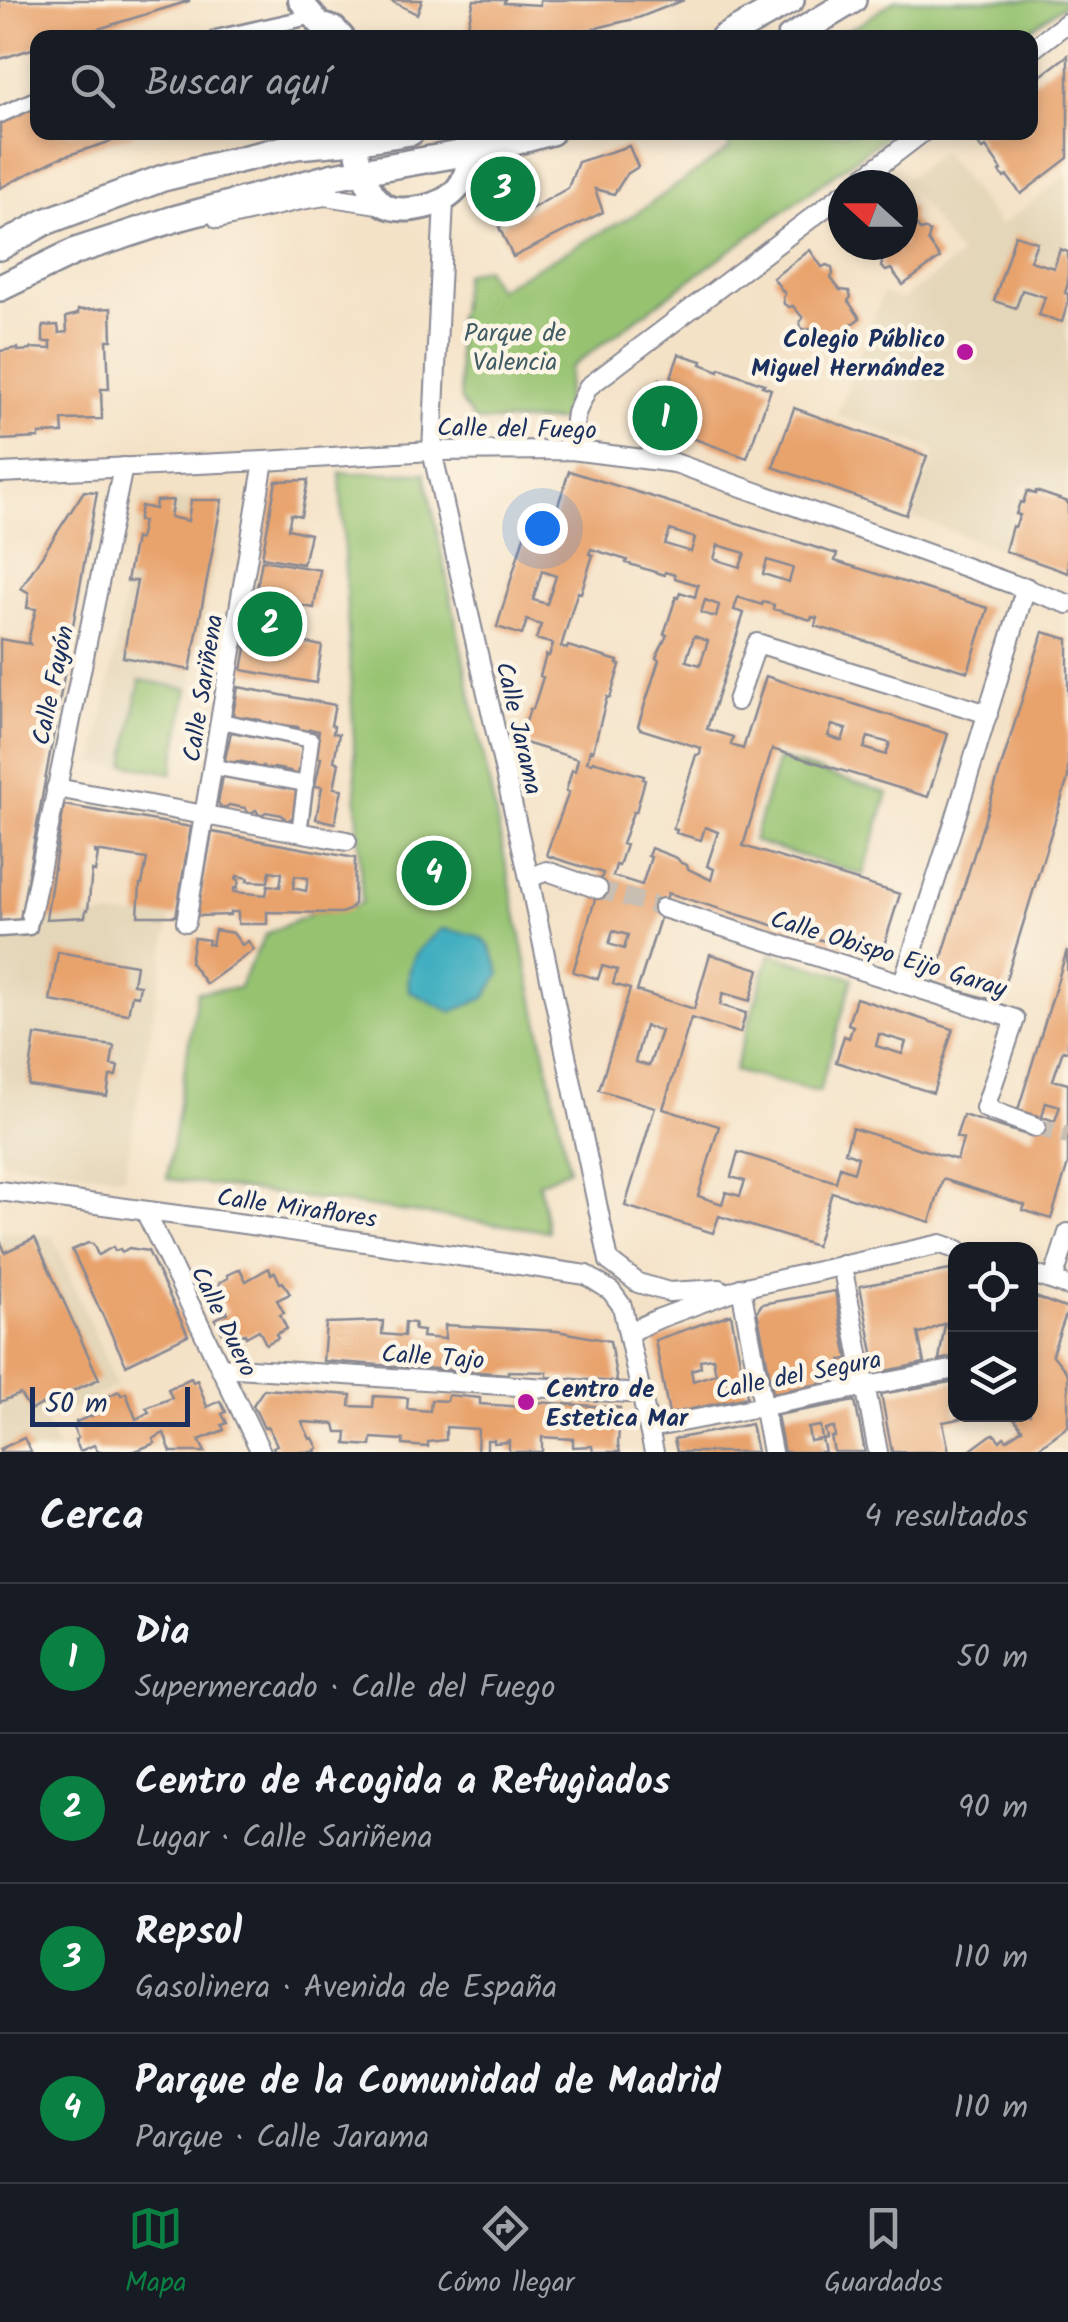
<!DOCTYPE html>
<html lang="es">
<meta charset="utf-8">
<style>
:root{--surface:#171b24;--page:#20242c;--text:#f1f3f6;--muted:#9ea1a6;--line:#363941;--accent:#0b8043}
body{margin:0;font-family:Kalam,sans-serif;background:var(--page);color:var(--text)}
.controls{position:absolute;right:30px;bottom:30px;display:grid;overflow:hidden;border-radius:20px;box-shadow:0 5px 15px #0003}
.controls button{width:90px;height:90px;display:grid;place-items:center;padding:0;border:0;border-bottom:2px solid var(--line);background:var(--surface);color:var(--text);font:50px sans-serif}
.compass{position:absolute;left:828px;top:170px;width:90px;height:90px;border-radius:50%;background:var(--surface);box-shadow:0 5px 15px #0003;rotate:291deg}
.scale{position:absolute;left:30px;bottom:25px;width:160px;box-sizing:border-box;padding-left:10px;border:5px solid #1b2f5e;border-top:0;font-size:28px;line-height:35px;white-space:nowrap;color:#1b2f5e;-webkit-text-stroke:8px #fcf5e5;paint-order:stroke}
.you{position:absolute;left:542px;top:528px;width:35px;height:35px;margin:-25px;border:8px solid #fff;border-radius:50%;background:#1a73e8;box-shadow:0 0 0 15px #1a73e833}
.badge{display:grid;place-items:center;width:65px;height:65px;border-radius:50%;background:var(--accent);color:#fff;font-size:32px;font-weight:700}
.pin{position:absolute;translate:-50% -50%;border:5px solid #fff;box-shadow:0 2px 10px #0006}
.list{margin:0;padding:0;list-style:none}
h2{display:flex;justify-content:space-between;align-items:center;height:130px;margin:0;padding:0 40px;font-size:42px}
h2 small{font-size:32px;font-weight:400;color:var(--muted)}
.list li{display:grid;grid-template-columns:65px 1fr auto;gap:30px;align-items:center;box-sizing:border-box;height:150px;padding:0 40px;border-top:2px solid var(--line)}
.list b{display:block;font-size:38px;white-space:nowrap}
.list p{margin:0;font-size:32px;white-space:nowrap;color:var(--muted)}
.list em{font-size:32px;font-style:normal;color:var(--muted)}
.icon{flex:none;width:55px;height:55px;fill:none;stroke:currentColor;stroke-width:2;stroke-linecap:round;stroke-linejoin:round}
.map{position:relative;flex:none;width:1068px;height:1452px;overflow:hidden}
.search{position:absolute;background:var(--surface);box-shadow:0 5px 15px #0003;left:30px;right:30px;top:30px;height:110px;display:flex;align-items:center;gap:25px;box-sizing:border-box;padding:0 35px;border-radius:20px;color:var(--muted);font-size:38px}
.sheet{height:730px;background:var(--surface)}
nav{display:flex;justify-content:space-around;align-items:center;box-sizing:border-box;height:140px;border-top:2px solid var(--line);background:var(--surface);font-size:28px;color:var(--muted)}
nav a{display:grid;justify-items:center;gap:5px}
nav .on{color:var(--accent)}
.map>svg:first-child{display:block}
</style>
<div class="map">
<svg width="1068" height="1452" viewBox="0 0 1068 1452">
<rect width="100%" height="100%" fill="#fcf5e5"/>
<filter id="ink" filterUnits="userSpaceOnUse"><feTurbulence type="fractalNoise" baseFrequency=".01" numOctaves="2"/><feDisplacementMap in="SourceGraphic" scale="20" xChannelSelector="R" yChannelSelector="G"/><feConvolveMatrix kernelMatrix="1 2 1 2 8 2 1 2 1" color-interpolation-filters="sRGB"/></filter>
<filter id="wash" filterUnits="userSpaceOnUse"><feTurbulence type="fractalNoise" baseFrequency=".0048" numOctaves="4" result="noise"/><feDisplacementMap in="SourceGraphic" scale="40" xChannelSelector="R" yChannelSelector="G"/><feGaussianBlur stdDeviation="2.25" result="paint"/><feColorMatrix in="noise" values="0 0 0 0 0 0 0 0 0 0 0 0 0 0 0 0 0 1.4 0 .05"/><feComposite in="paint" operator="in"/></filter>
<g filter="url(#wash)">
<rect width="100%" height="100%" fill="#f4e2c7"/>
<g fill="#e4d6b8">
<polygon points="942,151 1000,226 1068,175 1068,498 1024,483 1001,549 912,517 936,451 837,415 883,293 902,300 960,256 904,180"/>
<polygon points="226,499 174,776 95,763 142,501"/>
<polygon points="111,916 171,916 124,1177 0,1160 0,935 42,932 46,919"/>
<polygon points="0,1230 53,1237 117,1386 45,1422 58,1452 0,1452"/>
</g>
<g fill="#97c371" stroke="#597968" stroke-width="2.5">
<polygon points="895,0 1068,0 1068,2 1019,37 831,37 860,24"/>
<polygon points="731,133 890,133 570,368 562,421 475,421 461,401 456,335 464,274 485,268 497,289 637,213 729,149"/>
<polygon points="340,473 425,473 569,1169 539,1183 548,1231 167,1179 197,992 238,988 266,934 313,913 342,912 362,902"/>
<polygon points="140,680 188,689 172,773 125,764"/>
<polygon points="778,759 888,793 863,875 753,841"/>
<polygon points="770,954 853,978 819,1092 734,1071"/>
</g>
<path fill="#42afc0" stroke="#2e6f8f" stroke-width="2.5" d="M 442,929 C 482,937 488,932 500,974 L 485,998 L 452,1012 L 409,991 C 406,960 418,947 442,929 Z"/>
<g id="blocks">
<g fill="#e8a26c" fill-rule="evenodd">
<polygon points="0,0 189,0 189,1 69,38 38,38 38,47 0,59"/>
<polygon points="389,0 422,0 417,14"/>
<polygon points="474,0 505,0 504,3 540,5 540,0 684,0 638,18 588,30 541,37 467,29"/>
<polygon points="1068,55 1068,158 1021,194 1007,176 1004,178 1000,172 1002,170 986,147 982,150 978,143 981,141 974,132 1030,132 1030,84"/>
<polygon points="38,103 38,132 137,133 59,158 0,188 0,119"/>
<polygon points="629,146 638,167 627,174 614,194 595,189 603,212 513,257 499,227 568,188 578,162"/>
<polygon points="907,205 913,209 911,218 920,230 924,229 930,232 928,241 940,258 903,285 891,269 886,271 881,267 883,258 873,245 903,245 903,207"/>
<polygon points="1015,235 1037,242 1030,261 1054,268 1060,249 1068,252 1068,283 1065,293 1068,294 1068,302 1062,322 1039,315 1045,297 1022,290 1016,308 994,301"/>
<polygon points="810,250 822,267 827,265 832,268 833,274 831,278 840,290 849,291 851,297 848,301 860,318 823,345 811,329 807,330 801,328 800,322 803,318 793,306 789,307 784,304 783,298 785,294 773,278"/>
<polygon points="111,308 112,340 107,340 109,389 101,389 102,419 62,420 63,433 39,434 39,438 0,440 0,351 18,348 18,351 31,350 31,348 51,349 51,342 43,342 43,326 58,325 59,333 67,332 66,317 78,314 78,310"/>
<polygon points="679,354 702,361 701,364 719,371 720,368 764,384 762,386 771,389 747,458 634,417 644,389 655,393 660,379 669,383"/>
<polygon points="794,408 927,456 906,515 773,467"/>
<path d="M 569,471 L 837,554 L 835,561 L 988,608 L 968,672 L 815,626 L 817,618 L 812,617 L 811,620 L 773,609 L 774,605 L 763,602 L 762,605 L 738,597 L 734,610 L 744,613 L 707,729 L 733,737 L 731,745 L 743,749 L 766,676 L 948,734 L 928,797 L 772,749 L 743,846 L 900,894 L 880,958 L 668,893 L 637,991 L 694,1009 L 710,954 L 759,969 L 750,1001 L 723,993 L 720,1005 L 746,1013 L 740,1033 L 691,1018 L 663,1109 L 719,1126 L 698,1196 L 722,1204 L 726,1192 L 740,1196 L 745,1181 L 731,1177 L 738,1152 L 836,1182 L 840,1167 L 854,1172 L 858,1157 L 845,1152 L 852,1128 L 957,1160 L 963,1139 L 956,1137 L 963,1115 L 1033,1137 L 1039,1116 L 1018,1110 L 1067,950 L 1068,1052 L 1063,1050 L 1053,1080 L 1068,1084 L 1068,1164 L 1051,1219 L 1023,1210 L 1025,1205 L 943,1179 L 930,1222 L 832,1192 L 816,1246 L 719,1216 L 713,1233 L 625,1206 L 655,1107 L 599,1090 L 630,989 L 613,984 L 617,970 L 602,966 L 598,979 L 573,972 L 603,873 L 548,856 L 547,852 L 569,792 L 566,791 L 572,770 L 575,771 L 578,759 L 522,742 L 521,738 L 530,709 L 533,709 L 543,677 L 540,676 L 546,655 L 549,656 L 553,644 L 536,639 L 541,625 L 527,620 L 522,635 L 497,627 L 526,529 L 552,537 L 555,528 L 552,524 ZM 670,530 L 695,538 L 691,552 L 665,544 ZM 718,545 L 745,553 L 740,567 L 714,559 ZM 591,549 L 627,560 L 626,563 L 664,575 L 665,572 L 675,575 L 675,578 L 698,585 L 695,597 L 680,592 L 678,598 L 676,597 L 664,634 L 667,635 L 656,658 L 659,660 L 638,726 L 640,729 L 701,748 L 700,754 L 696,755 L 673,829 L 677,830 L 676,833 L 701,840 L 705,827 L 718,832 L 707,866 L 714,869 L 711,880 L 688,869 L 687,865 L 681,863 L 677,858 L 651,848 L 648,856 L 651,857 L 642,885 L 613,876 L 616,865 L 619,866 L 626,845 L 622,844 L 633,812 L 636,812 L 645,780 L 643,779 L 644,776 L 593,761 L 592,763 L 587,762 L 590,750 L 593,751 L 607,697 L 610,698 L 620,665 L 617,664 L 618,661 L 568,646 L 567,649 L 561,647 L 576,597 L 578,592 L 581,593 L 593,555 L 589,554 ZM 767,560 L 793,568 L 789,582 L 763,574 ZM 542,571 L 556,576 L 547,604 L 533,600 ZM 705,600 L 719,605 L 716,617 L 701,613 ZM 694,636 L 708,641 L 700,665 L 686,661 ZM 832,725 L 846,729 L 842,741 L 828,736 ZM 868,737 L 890,743 L 886,755 L 864,748 ZM 613,931 L 628,935 L 624,949 L 609,944 ZM 645,1026 L 661,1031 L 649,1066 L 635,1062 ZM 1046,1102 L 1060,1106 L 1055,1121 L 1042,1117 Z"/>
<polygon points="308,480 301,516 291,514 288,529 310,534 303,564 262,557 276,481"/>
<polygon points="84,491 97,492 20,920 0,922 0,639 30,644 28,641 36,609 27,608 29,593 21,588"/>
<polygon points="1027,491 1035,494 1036,491 1068,502 1068,573 1005,551 1012,526 1015,527 1020,515 1016,514 1020,502 1023,503"/>
<polygon points="173,500 170,517 188,521 191,500 222,500 190,670 123,657 137,581 127,581 135,538 139,540 143,521 138,521 141,506 155,509 156,501"/>
<polygon points="262,560 320,570 314,608 292,604 286,639 322,646 316,683 242,670"/>
<polygon points="1043,632 1068,639 1068,778 999,1002 934,983"/>
<polygon points="238,687 335,705 331,725 334,726 333,733 339,734 334,761 339,763 334,788 342,789 335,823 316,819 322,787 315,786 321,758 314,757 319,731 310,729 303,734 298,727 282,725 275,729 271,722 265,727 261,720 245,717 239,722 233,714"/>
<polygon points="231,732 306,745 301,773 295,777 290,771 274,768 267,772 263,766 257,770 253,764 237,761 230,765 225,759"/>
<polygon points="223,776 298,790 293,817 287,821 282,815 266,812 260,816 256,810 249,814 245,808 229,805 223,809 218,803"/>
<polygon points="64,805 191,827 176,916 138,916 140,884 142,884 147,859 95,851 95,853 98,854 95,872 92,871 88,910 86,910 85,917 46,919"/>
<path d="M 212,832 L 355,858 L 354,904 L 349,910 L 341,913 L 267,912 L 267,924 L 238,924 L 238,912 L 230,912 L 230,915 L 197,916 ZM 270,871 L 282,873 L 280,887 L 268,885 L 266,895 L 234,892 L 234,888 L 237,889 L 239,880 L 236,879 L 237,876 L 248,878 L 247,881 L 268,882 ZM 295,876 L 308,878 L 306,891 L 293,888 Z"/>
<polygon points="215,930 233,933 242,945 248,941 254,950 206,984 190,962 194,938 209,940 208,944 212,945"/>
<polygon points="58,952 136,965 133,984 140,985 138,996 132,995 128,1014 50,1001"/>
<path d="M 856,998 L 953,1029 L 933,1093 L 836,1062 L 844,1036 L 849,1038 L 853,1026 L 848,1024 ZM 879,1034 L 906,1042 L 902,1054 L 876,1046 Z"/>
<polygon points="35,1035 114,1046 111,1065 118,1066 116,1076 110,1076 107,1096 28,1085"/>
<polygon points="35,1238 99,1379 30,1410 20,1394 0,1402 0,1240 5,1252"/>
<polygon points="88,1243 93,1244 98,1255 113,1247 115,1251 120,1249 122,1252 129,1248 148,1251 188,1335 126,1365 72,1250"/>
<polygon points="269,1268 271,1274 275,1272 280,1283 283,1282 290,1294 277,1300 284,1313 280,1315 287,1329 276,1334 278,1338 266,1344 259,1330 246,1337 245,1334 239,1336 242,1341 236,1344 234,1339 231,1341 226,1331 222,1332 215,1319 228,1313 215,1290 220,1287 219,1283 228,1278 227,1275 240,1269 246,1281"/>
<polygon points="956,1269 956,1356 939,1360 945,1323 921,1334 918,1333 924,1363 877,1373 860,1286"/>
<polygon points="835,1291 848,1359 841,1360 845,1379 773,1393 757,1311 762,1304"/>
<polygon points="1030,1295 1068,1309 1052,1354 1068,1374 1068,1426 1033,1452 968,1452 991,1435 994,1434 1000,1441 1004,1437 1007,1440 1022,1429 1011,1414 1030,1414"/>
<path d="M 731,1314 L 747,1397 L 669,1414 L 655,1340 ZM 713,1358 L 716,1374 L 693,1381 L 691,1370 L 701,1367 L 700,1360 Z"/>
<polygon points="383,1321 382,1334 404,1336 405,1322 415,1323 414,1330 423,1331 422,1337 445,1339 445,1325 557,1331 610,1341 617,1382 547,1377 547,1372 508,1371 508,1374 323,1361 326,1323"/>
<polygon points="191,1378 193,1382 197,1380 207,1407 220,1401 226,1412 222,1414 227,1423 222,1425 224,1430 199,1440 205,1452 171,1452 164,1433 153,1439 155,1443 133,1452 98,1452 94,1445 80,1451 75,1440 78,1438 73,1428 78,1426 76,1422 101,1412 96,1402 119,1391 121,1395 126,1393 136,1419 149,1412 146,1408 172,1398 168,1389"/>
<polygon points="956,1381 956,1414 974,1414 974,1416 943,1422 949,1452 892,1452 881,1394"/>
<polygon points="264,1389 351,1395 350,1406 373,1407 374,1396 408,1398 407,1409 430,1411 431,1400 447,1401 448,1395 480,1398 480,1404 523,1407 524,1401 620,1408 618,1445 620,1452 593,1452 592,1446 573,1447 573,1439 542,1437 542,1452 509,1452 509,1439 508,1442 494,1443 494,1440 487,1440 487,1452 477,1452 478,1429 446,1427 446,1440 428,1442 428,1447 403,1445 403,1440 372,1438 371,1446 346,1444 347,1432 337,1432 335,1424 302,1422 310,1439 313,1438 318,1448 315,1450 316,1452 275,1452 273,1447 277,1445 268,1427 264,1428 253,1405"/>
<path d="M 855,1401 L 865,1452 L 834,1452 L 831,1437 L 835,1437 L 834,1428 L 825,1429 L 827,1438 L 822,1439 L 825,1452 L 784,1452 L 777,1415 ZM 820,1426 L 822,1439 L 810,1441 L 808,1428 Z"/>
<polygon points="751,1424 757,1452 677,1452 674,1439"/>
<polygon points="24,1438 31,1452 0,1452 0,1449"/>
</g>
</g>
</g>
<g filter="url(#ink)">
<use href="#blocks" fill-opacity="0" stroke="#888892" stroke-width="2.5"/>
<g fill="none" stroke-linecap="round" stroke-linejoin="round">
<g stroke="#c9beb2" stroke-width="18" stroke-dasharray="18 9" stroke-linecap="butt">
<polyline points="598,889 663,908"/>
<polyline points="1036,1127 1068,1136"/>
</g>
<g stroke="#888892" stroke-width="19">
<g id="pedestrian">
<polyline points="216,38 314,16"/>
<polyline points="0,115 38,98"/>
<polyline points="221,721 311,740 299,833"/>
<polyline points="214,767 306,784"/>
<polyline points="0,929 29,927 31,914"/>
</g>
</g>
<g stroke="#888892" stroke-width="22">
<g id="minor">
<polyline points="1030,51 1068,22"/>
<polyline points="854,185 923,132"/>
<polyline points="444,201 432,451 529,878 609,1261"/>
<polyline points="218,219 301,200 325,196 384,205"/>
<polyline points="571,450 576,413 588,387 843,194"/>
<polyline points="0,473 264,461 432,451 571,450 675,463 1068,604"/>
<polyline points="737,701 757,643 988,714"/>
<polyline points="56,788 347,841"/>
<polyline points="529,878 547,871 598,889"/>
<polyline points="663,908 1015,1019 985,1108 1036,1127"/>
<polyline points="31,914 123,467"/>
<polyline points="186,922 264,461"/>
<polyline points="903,982 954,823 1026,587"/>
<polyline points="0,1191 244,1224 586,1275 611,1291 622,1306 654,1452"/>
<polyline points="145,1211 261,1452"/>
<polyline points="609,1261 638,1283 669,1292 720,1289"/>
<polyline points="842,1265 878,1452"/>
<polyline points="1030,1273 1068,1286"/>
<polyline points="1053,1280 1068,1233"/>
<polyline points="741,1288 772,1452"/>
<polyline points="629,1332 660,1318 741,1288 941,1244 958,1250"/>
<polyline points="220,1367 643,1394"/>
<polyline points="650,1428 956,1369"/>
</g>
</g>
<g stroke="#888892" stroke-width="28">
<g id="tertiary">
<polyline points="300,0 320,24 335,29 343,38"/>
<path d="M 357,132 C 354,144 357,152 360,163 C 364,177 370,194 383,204 C 391,210 403,210 413,209 C 459,203 475,177 465,132"/>
</g>
</g>
<g stroke="#888892" stroke-width="30">
<g id="secondary">
<polyline points="723,38 791,0"/>
<polyline points="790,38 853,0"/>
<polyline points="0,247 45,222 163,178 296,146 355,141 411,132"/>
<polyline points="0,288 76,251 174,219 334,176 493,148 551,132"/>
</g>
</g>
<use href="#pedestrian" stroke="#fff" stroke-width="14"/>
<use href="#minor" stroke="#fff" stroke-width="18"/>
<use href="#tertiary" stroke="#fff" stroke-width="22"/>
<use href="#secondary" stroke="#fff" stroke-width="25"/>
</g>
</g>
<g fill="#b5179e" stroke="#fcf5e5" stroke-width="4">
<circle cx="965" cy="352" r="10"/>
<circle cx="526" cy="1402" r="10"/>
</g>
<g text-anchor="middle" stroke-width="9" stroke-linejoin="round" paint-order="stroke">
<g font-size="25" fill="#405b64" stroke="#fcf5e5">
<text x="515" y="341">Parque de<tspan x="515" dy="29">Valencia</tspan></text>
</g>
<g font-size="25" font-weight="bold" fill="#1b2f5e" stroke="#fcf5e5" text-anchor="end">
<text x="945" y="347">Colegio Público<tspan x="945" dy="29">Miguel Hernández</tspan></text>
<text x="546" y="1397" text-anchor="start">Centro de<tspan x="546" dy="29">Estetica Mar</tspan></text>
</g>
<g font-size="25" fill="#1b2f5e" stroke="#fcf5e5">
<text transform="translate(517 428) rotate(1)" y="9">Calle del Fuego</text>
<text transform="translate(52 685) rotate(-78)" y="9">Calle Fayón</text>
<text transform="translate(202 688) rotate(-81)" y="9">Calle Sariñena</text>
<text transform="translate(520 728) rotate(77)" y="9">Calle Jarama</text>
<text transform="translate(889 953) rotate(17)" y="9">Calle Obispo Eijo Garay</text>
<text transform="translate(297 1207) rotate(8)" y="9">Calle Miraflores</text>
<text transform="translate(225 1321) rotate(64)" y="9">Calle Duero</text>
<text transform="translate(433 1356) rotate(4)" y="9">Calle Tajo</text>
<text transform="translate(798 1374) rotate(-11)" y="9">Calle del Segura</text>
</g>
</g>
</svg>
<div class="controls">
<button><svg class="icon" aria-label="locate" viewBox="0 0 24 24"><circle cx="12" cy="12" r="6"/><path d="M12 2v4M12 18v4M2 12h4M18 12h4"/></svg></button>
<button><svg class="icon" aria-label="layers" viewBox="0 0 24 24"><path d="M12 4l9 5-9 5-9-5zM3 14l9 5 9-5"/></svg></button>
</div>
<svg class="compass" viewBox="-18 -18 36 36"><path d="M0-13l5 13h-10z" fill="#e53935"/><path d="M0 13l5-13h-10z" fill="#9ea1a6"/></svg>
<div class="scale">50 m</div>
<div class="you"></div>
<div class="pin badge" style="left:665px;top:418px">1</div>
<div class="pin badge" style="left:270px;top:624px">2</div>
<div class="pin badge" style="left:503px;top:189px">3</div>
<div class="pin badge" style="left:434px;top:873px">4</div>
<div class="search"><svg class="icon" aria-label="search" viewBox="0 0 24 24"><circle cx="10" cy="10" r="6"/><path d="M15 15l6 6"/></svg>Buscar aquí</div>
</div>
<section class="sheet">
<h2>Cerca<small>4 resultados</small></h2>
<ul class="list">
<li><span class="badge">1</span><div><b>Dia</b><p>Supermercado · Calle del Fuego</p></div><em>50 m</em></li>
<li><span class="badge">2</span><div><b>Centro de Acogida a Refugiados</b><p>Lugar · Calle Sariñena</p></div><em>90 m</em></li>
<li><span class="badge">3</span><div><b>Repsol</b><p>Gasolinera · Avenida de España</p></div><em>110 m</em></li>
<li><span class="badge">4</span><div><b>Parque de la Comunidad de Madrid</b><p>Parque · Calle Jarama</p></div><em>110 m</em></li>
</ul>
</section>
<nav>
<a class="on"><svg class="icon" aria-label="map" viewBox="0 0 24 24"><path d="M3 6l6-2 6 2 6-2v14l-6 2-6-2-6 2zM9 4v14M15 6v14"/></svg>Mapa</a>
<a><svg class="icon" aria-label="directions" viewBox="0 0 24 24"><path d="M12 3l9 9-9 9-9-9zM9 14v-3h6M13 9l2 2-2 2"/></svg>Cómo llegar</a>
<a><svg class="icon" aria-label="saved" viewBox="0 0 24 24"><path d="M7 4h10v16l-5-4-5 4z"/></svg>Guardados</a>
</nav>
